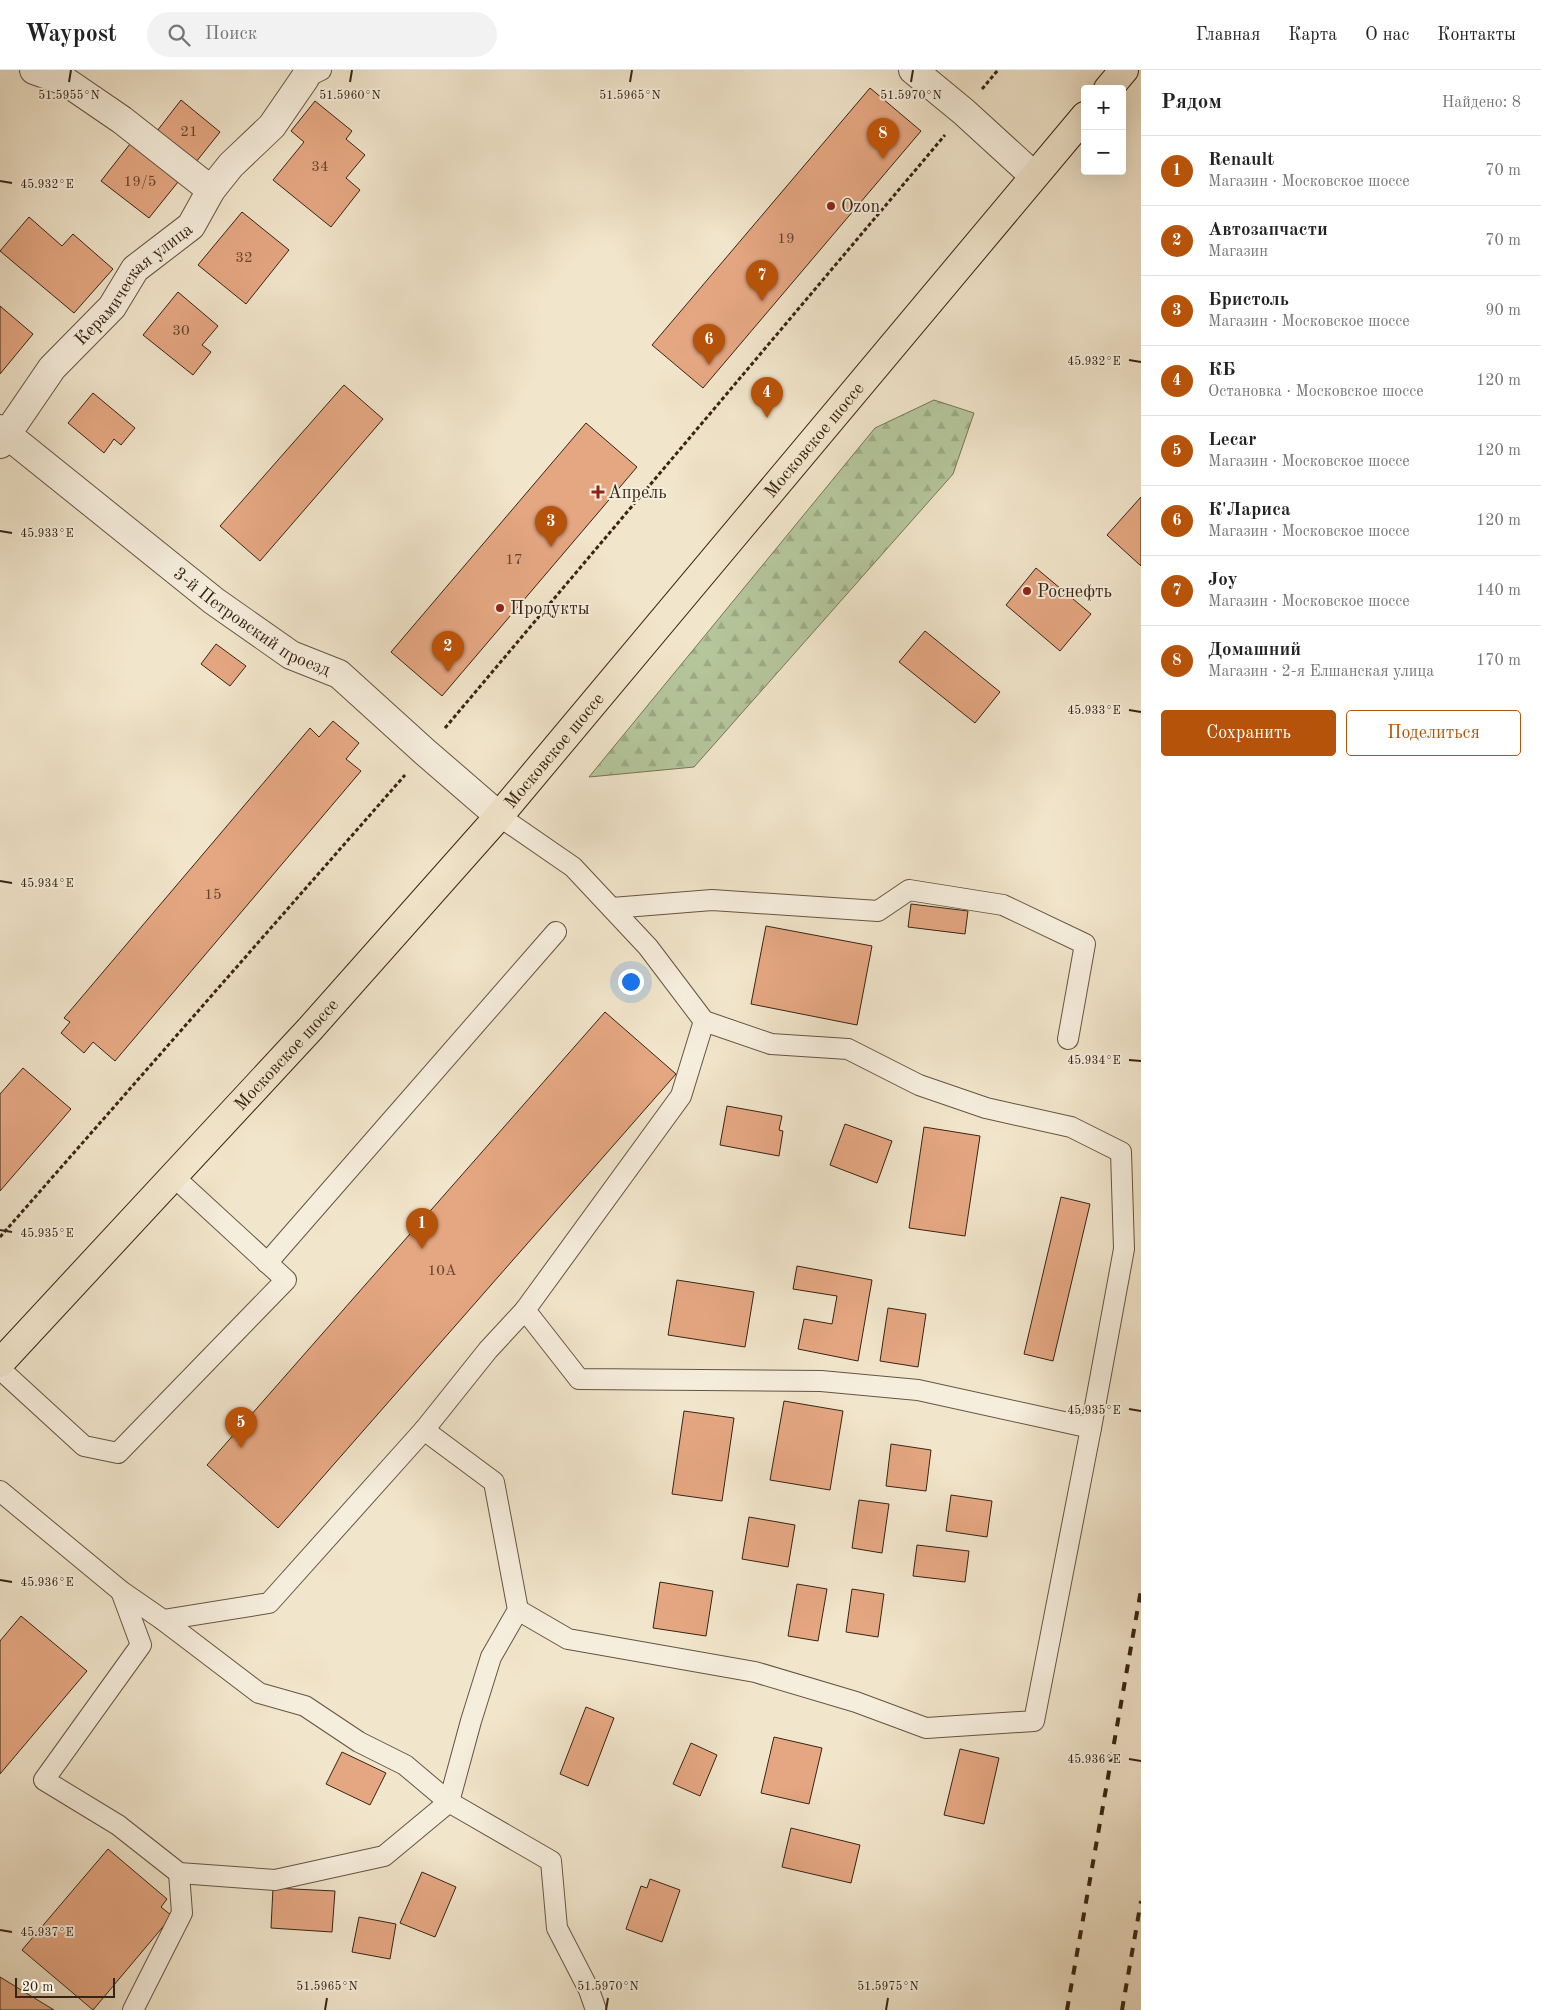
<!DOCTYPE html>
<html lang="ru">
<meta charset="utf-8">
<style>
:root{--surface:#fff;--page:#f2f2f2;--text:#222;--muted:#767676;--line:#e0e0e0;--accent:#b45309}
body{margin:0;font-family:"Old Standard TT",serif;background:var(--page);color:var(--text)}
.controls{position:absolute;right:15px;top:15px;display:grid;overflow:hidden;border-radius:5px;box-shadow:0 5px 20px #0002}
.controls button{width:45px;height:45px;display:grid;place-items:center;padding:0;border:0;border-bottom:1px solid var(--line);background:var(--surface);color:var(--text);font:25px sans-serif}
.scale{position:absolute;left:15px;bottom:12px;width:100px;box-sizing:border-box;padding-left:5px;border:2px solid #372414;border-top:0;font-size:14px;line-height:18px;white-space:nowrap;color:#372414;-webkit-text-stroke:4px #f6eedd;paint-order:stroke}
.you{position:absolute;left:630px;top:911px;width:18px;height:18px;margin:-12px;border:4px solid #fff;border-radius:50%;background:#1a73e8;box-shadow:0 0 0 8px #1a73e833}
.badge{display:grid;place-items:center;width:32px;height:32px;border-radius:50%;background:var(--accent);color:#fff;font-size:16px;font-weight:700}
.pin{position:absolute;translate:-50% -41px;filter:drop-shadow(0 1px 2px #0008)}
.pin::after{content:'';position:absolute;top:26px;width:18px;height:15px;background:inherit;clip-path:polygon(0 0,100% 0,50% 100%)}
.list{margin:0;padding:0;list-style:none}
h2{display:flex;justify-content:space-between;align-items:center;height:65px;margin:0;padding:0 20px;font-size:21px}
h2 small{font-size:16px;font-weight:400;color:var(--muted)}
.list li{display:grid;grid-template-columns:32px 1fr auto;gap:15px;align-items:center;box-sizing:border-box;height:70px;padding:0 20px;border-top:1px solid var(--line)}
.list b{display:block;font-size:19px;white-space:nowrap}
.list p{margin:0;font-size:16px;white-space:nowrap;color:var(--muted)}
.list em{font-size:16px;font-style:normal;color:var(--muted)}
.actions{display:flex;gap:10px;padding:15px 20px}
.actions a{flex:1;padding:11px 0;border:1px solid var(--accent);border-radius:5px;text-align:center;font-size:18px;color:var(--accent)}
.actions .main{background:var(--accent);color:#fff}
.icon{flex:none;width:28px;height:28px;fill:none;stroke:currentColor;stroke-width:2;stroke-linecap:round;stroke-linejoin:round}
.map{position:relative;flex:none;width:1141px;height:1940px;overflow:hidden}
header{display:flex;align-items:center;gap:30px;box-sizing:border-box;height:70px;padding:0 25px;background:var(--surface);border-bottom:1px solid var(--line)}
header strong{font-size:24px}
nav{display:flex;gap:28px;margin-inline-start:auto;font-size:18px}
.search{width:350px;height:45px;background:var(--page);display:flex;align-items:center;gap:12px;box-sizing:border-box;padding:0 18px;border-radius:28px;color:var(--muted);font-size:19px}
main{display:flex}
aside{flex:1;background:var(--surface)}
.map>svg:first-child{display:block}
</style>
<header>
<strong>Waypost</strong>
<div class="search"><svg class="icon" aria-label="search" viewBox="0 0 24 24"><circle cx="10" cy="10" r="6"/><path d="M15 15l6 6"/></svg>Поиск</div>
<nav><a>Главная</a><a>Карта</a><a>О нас</a><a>Контакты</a></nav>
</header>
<main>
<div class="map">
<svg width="1141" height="1940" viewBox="0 0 1141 1940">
<defs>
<pattern id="forest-firs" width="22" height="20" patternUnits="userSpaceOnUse" patternTransform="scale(1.25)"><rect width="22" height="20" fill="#b5c69b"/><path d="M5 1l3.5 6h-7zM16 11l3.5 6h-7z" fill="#9caa85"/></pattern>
</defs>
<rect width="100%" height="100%" fill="#f1e5cb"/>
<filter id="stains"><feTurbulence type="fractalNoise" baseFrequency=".004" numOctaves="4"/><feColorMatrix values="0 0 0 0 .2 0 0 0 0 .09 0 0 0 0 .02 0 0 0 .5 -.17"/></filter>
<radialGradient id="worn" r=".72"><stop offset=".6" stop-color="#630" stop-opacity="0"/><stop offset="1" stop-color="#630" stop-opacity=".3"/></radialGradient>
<polygon fill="url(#forest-firs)" stroke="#767558" points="934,330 974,343 953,404 694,697 589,707 875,358"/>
<g fill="#e5a782" stroke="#372414">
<polygon points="870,18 921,61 703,318 652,275"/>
<polygon points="181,30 220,62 196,92 157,61"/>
<polygon points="315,31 352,61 346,69 365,85 346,108 360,120 331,157 273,110 304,72 291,61"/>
<polygon points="130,74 178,112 149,148 101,111"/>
<polygon points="242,142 289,180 246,234 198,195"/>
<polygon points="29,147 62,176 73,164 113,199 74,243 0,181"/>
<polygon points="178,222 218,256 202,275 211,282 193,305 143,265"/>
<polygon points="0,236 33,264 0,304"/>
<polygon points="344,315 383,349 260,491 220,456"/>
<polygon points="93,323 135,358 121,375 114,369 104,383 68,353"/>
<polygon points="586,353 637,397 442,626 391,582"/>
<polygon points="1141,427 1141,496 1107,465"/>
<polygon points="1036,498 1091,544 1060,581 1006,535"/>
<polygon points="925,561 1000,622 975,653 899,592"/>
<polygon points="216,574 246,596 230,616 201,594"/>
<polygon points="333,651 359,673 346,689 361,701 115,991 93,972 84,983 61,963 70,952 64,948 310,658 319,667"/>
<polygon points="911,834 968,841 965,864 908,857"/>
<polygon points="766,856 872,876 857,955 751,934"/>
<polygon points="605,942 676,1004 278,1458 207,1395"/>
<polygon points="23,998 71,1039 0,1121 0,1024"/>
<polygon points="727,1036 782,1046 779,1060 783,1061 779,1086 720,1075"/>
<polygon points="845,1054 892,1071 877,1113 830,1095"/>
<polygon points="924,1057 980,1066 965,1166 909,1158"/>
<polygon points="1061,1127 1090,1134 1053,1291 1024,1284"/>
<polygon points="797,1196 872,1210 858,1291 798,1279 804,1249 832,1254 837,1226 793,1219"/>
<polygon points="677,1210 754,1222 745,1277 668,1265"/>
<polygon points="888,1238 926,1244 918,1297 880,1291"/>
<polygon points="784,1331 843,1341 830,1420 770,1410"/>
<polygon points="684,1341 734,1348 722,1431 672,1424"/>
<polygon points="891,1374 931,1380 926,1421 886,1416"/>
<polygon points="951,1425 992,1431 987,1467 946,1461"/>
<polygon points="859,1430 889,1434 882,1483 852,1478"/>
<polygon points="749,1447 795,1455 788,1497 742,1489"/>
<polygon points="917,1475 969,1481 965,1512 913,1506"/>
<polygon points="660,1512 713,1521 706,1566 653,1558"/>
<polygon points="797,1514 827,1519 818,1571 788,1566"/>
<polygon points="852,1519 884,1524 878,1567 846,1562"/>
<polygon points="21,1546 87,1601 0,1704 0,1571"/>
<polygon points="586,1637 614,1648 588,1716 560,1704"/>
<polygon points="774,1667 822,1678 809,1734 761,1723"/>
<polygon points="691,1673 717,1685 700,1726 673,1714"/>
<polygon points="960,1679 999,1688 984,1754 944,1745"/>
<polygon points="342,1682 386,1703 370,1735 326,1714"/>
<polygon points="791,1758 860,1775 851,1813 782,1797"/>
<polygon points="108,1779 167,1829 161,1837 172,1846 93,1940 22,1880"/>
<polygon points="422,1802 456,1817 435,1867 400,1853"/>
<polygon points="650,1809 680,1820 662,1872 626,1859 641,1816 647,1818"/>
<polygon points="273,1818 335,1821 332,1862 271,1858"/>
<polygon points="359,1847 396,1854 390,1889 352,1882"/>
<polygon points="0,1907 54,1940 0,1940"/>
</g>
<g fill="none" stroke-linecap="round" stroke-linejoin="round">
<g stroke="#665442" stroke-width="22">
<g id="lane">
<polyline points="305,8 321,0"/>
<polyline points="499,746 573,797 648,877 704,951 771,974 848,979 919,1015 986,1038 1071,1057 1121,1082 1124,1179 1091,1358"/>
<polyline points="612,838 712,830 878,841 909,820 1003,835 1085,874 1068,969"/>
<polyline points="267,1193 556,862"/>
<polyline points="0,1299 84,1376 118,1383 286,1210 173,1106"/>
<polyline points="0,1421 121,1521 163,1550 259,1623 305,1636 359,1672 405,1695 449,1732 551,1791 557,1858 589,1920 596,1940"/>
<polyline points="121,1521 141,1575 44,1710 118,1755 179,1803 275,1810 384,1786 449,1732 471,1651 491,1587 518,1540 494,1412 424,1360"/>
<polyline points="518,1540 568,1569 755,1602 856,1632 926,1658 1034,1651 1091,1358 918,1320 821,1311 579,1309 525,1240 681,1026 704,951"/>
<polyline points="163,1550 269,1533 424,1360 488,1280 525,1240"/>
<polyline points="133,1940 182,1843 179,1803"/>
</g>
</g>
<g stroke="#665442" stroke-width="30">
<g id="street">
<polyline points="34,0 65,11 122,50 211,120"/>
<polyline points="913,0 964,42 1034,106"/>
<path id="s1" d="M 0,359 L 214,531 L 291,585 L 339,604 L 425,682 L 499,746"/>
<path id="s2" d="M 0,374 L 52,298 L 112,237 L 135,199 L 191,156 L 211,120 L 231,95 L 272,56 L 305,8"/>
</g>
</g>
<g stroke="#372414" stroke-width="30">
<g id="primary">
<polyline points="1108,19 1124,0"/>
<path id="s3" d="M 0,1293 L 310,959 L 499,746 L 1085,46"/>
</g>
</g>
<g stroke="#372414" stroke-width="3" stroke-dasharray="4 2.5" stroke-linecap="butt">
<polyline points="982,19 998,0"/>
<polyline points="445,658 945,65"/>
<polyline points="0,1167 405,705"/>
</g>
<use href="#lane" stroke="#f6eedd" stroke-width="20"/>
<use href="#street" stroke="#f6eedd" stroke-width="28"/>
<use href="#primary" stroke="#f1e5cb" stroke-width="28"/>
<g stroke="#372414" stroke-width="4" stroke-dasharray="9 9" stroke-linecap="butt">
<polyline points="1067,1940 1141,1520"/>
<polyline points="1122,1940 1141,1831"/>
</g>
</g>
<path fill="none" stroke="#372414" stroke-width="2" d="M 69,12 L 71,0M 350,12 L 352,0M 630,12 L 632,0M 911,12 L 913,0M 0,111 L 12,113M 1129,290 L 1141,292M 0,461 L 12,463M 1129,640 L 1141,642M 0,811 L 12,813M 1129,990 L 1141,991M 0,1160 L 12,1162M 1129,1339 L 1141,1341M 0,1510 L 12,1512M 1129,1689 L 1141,1691M 0,1860 L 12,1862M 325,1940 L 327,1928M 606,1940 L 608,1928M 886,1940 L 888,1928"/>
<g fill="#8f2418" stroke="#f6eedd" stroke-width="2">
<circle cx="831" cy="136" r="5"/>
<path d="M595.5 414.5h5v5h5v5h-5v5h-5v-5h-5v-5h5z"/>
<circle cx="1027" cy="521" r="5"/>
<circle cx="500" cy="538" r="5"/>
</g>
<g text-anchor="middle" stroke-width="4" stroke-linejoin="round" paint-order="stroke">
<g font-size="15" fill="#624530">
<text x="189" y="66">21</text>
<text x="320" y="101">34</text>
<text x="140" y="116">19/5</text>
<text x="786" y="173">19</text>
<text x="244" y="192">32</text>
<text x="181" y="265">30</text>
<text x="514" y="494">17</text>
<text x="213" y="829">15</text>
<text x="442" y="1205">10А</text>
</g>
<g font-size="18" fill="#372414" stroke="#f6eedd" text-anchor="start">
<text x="841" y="142">Ozon</text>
<text x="608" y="428">Апрель</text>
<text x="1037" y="527">Роснефть</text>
<text x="510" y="544">Продукты</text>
</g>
<g font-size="18" fill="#372414" stroke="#f6eedd">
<text dy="6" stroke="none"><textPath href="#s2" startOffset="210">Керамическая улица</textPath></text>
<text dy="6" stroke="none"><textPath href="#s3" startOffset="1231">Московское шоссе</textPath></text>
<text dy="6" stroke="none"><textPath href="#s1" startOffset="318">3-й Петровский проезд</textPath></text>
<text dy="6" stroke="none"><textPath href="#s3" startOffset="826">Московское шоссе</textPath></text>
<text dy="6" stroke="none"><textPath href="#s3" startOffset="421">Московское шоссе</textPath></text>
</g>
</g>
<g font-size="12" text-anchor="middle" fill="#372414" stroke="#f6eedd" stroke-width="4" stroke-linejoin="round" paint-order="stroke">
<text x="69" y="29">51.5955°N</text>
<text x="350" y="29">51.5960°N</text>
<text x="630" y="29">51.5965°N</text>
<text x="911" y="29">51.5970°N</text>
<text x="47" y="118">45.932°E</text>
<text x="1094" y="295">45.932°E</text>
<text x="47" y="467">45.933°E</text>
<text x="1094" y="644">45.933°E</text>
<text x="47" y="817">45.934°E</text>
<text x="1094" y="994">45.934°E</text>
<text x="47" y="1167">45.935°E</text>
<text x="1094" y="1344">45.935°E</text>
<text x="47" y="1516">45.936°E</text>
<text x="1094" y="1693">45.936°E</text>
<text x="47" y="1866">45.937°E</text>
<text x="327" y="1920">51.5965°N</text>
<text x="608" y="1920">51.5970°N</text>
<text x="888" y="1920">51.5975°N</text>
</g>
<rect width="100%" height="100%" filter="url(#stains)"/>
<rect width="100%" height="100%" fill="url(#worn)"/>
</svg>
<div class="controls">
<button>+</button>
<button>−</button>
</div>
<div class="scale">20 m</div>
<div class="you"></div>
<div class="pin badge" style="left:422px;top:1179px">1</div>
<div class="pin badge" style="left:448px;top:602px">2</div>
<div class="pin badge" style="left:551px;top:477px">3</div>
<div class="pin badge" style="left:767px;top:348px">4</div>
<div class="pin badge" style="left:241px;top:1378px">5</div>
<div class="pin badge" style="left:709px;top:295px">6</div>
<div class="pin badge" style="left:762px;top:231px">7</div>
<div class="pin badge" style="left:883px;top:89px">8</div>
</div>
<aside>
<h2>Рядом<small>Найдено: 8</small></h2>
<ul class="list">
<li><span class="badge">1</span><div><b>Renault</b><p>Магазин · Московское шоссе</p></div><em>70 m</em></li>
<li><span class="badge">2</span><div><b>Автозапчасти</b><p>Магазин</p></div><em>70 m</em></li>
<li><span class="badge">3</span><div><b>Бристоль</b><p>Магазин · Московское шоссе</p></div><em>90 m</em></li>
<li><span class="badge">4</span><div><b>КБ</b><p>Остановка · Московское шоссе</p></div><em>120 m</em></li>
<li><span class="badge">5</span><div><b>Lecar</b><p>Магазин · Московское шоссе</p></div><em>120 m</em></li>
<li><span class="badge">6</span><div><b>К'Лариса</b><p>Магазин · Московское шоссе</p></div><em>120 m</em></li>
<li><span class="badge">7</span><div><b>Joy</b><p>Магазин · Московское шоссе</p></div><em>140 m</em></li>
<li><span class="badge">8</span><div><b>Домашний</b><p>Магазин · 2-я Елшанская улица</p></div><em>170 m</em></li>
</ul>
<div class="actions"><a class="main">Сохранить</a><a>Поделиться</a></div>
</aside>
</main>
